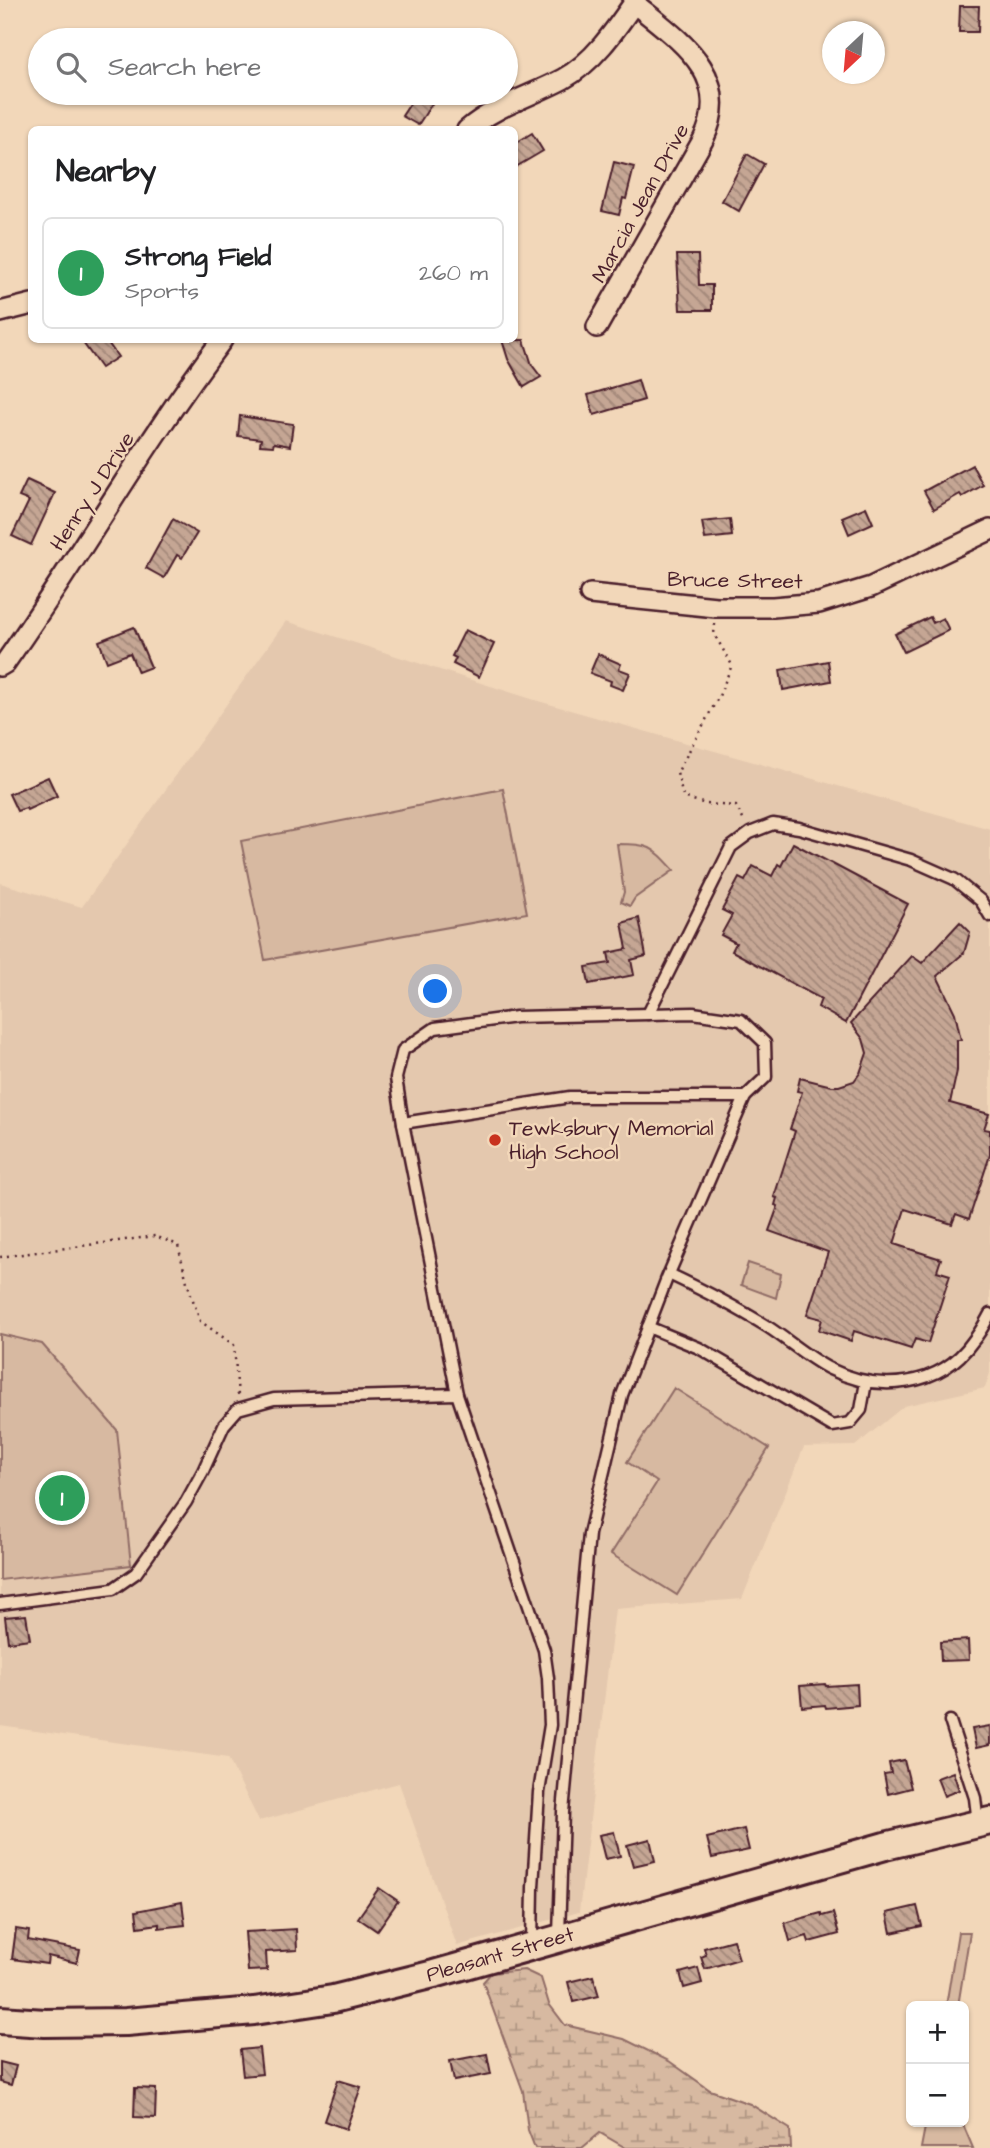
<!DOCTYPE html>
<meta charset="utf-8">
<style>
:root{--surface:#fff;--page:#f2f2f2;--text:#202124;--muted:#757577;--line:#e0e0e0;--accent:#d93025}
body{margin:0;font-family:"Architects Daughter",sans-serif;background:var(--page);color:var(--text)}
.controls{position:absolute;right:21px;bottom:21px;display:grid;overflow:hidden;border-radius:10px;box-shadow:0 2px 5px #0004}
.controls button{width:63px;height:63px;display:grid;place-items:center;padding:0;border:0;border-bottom:2px solid var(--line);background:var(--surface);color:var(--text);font:35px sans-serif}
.compass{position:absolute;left:822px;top:21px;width:63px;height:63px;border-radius:50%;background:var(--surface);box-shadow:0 2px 5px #0004;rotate:206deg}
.you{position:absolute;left:436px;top:992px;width:24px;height:24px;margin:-18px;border:5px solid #fff;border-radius:50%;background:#1a73e8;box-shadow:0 0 0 10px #1a73e833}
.badge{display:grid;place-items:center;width:46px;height:46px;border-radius:50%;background:var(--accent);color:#fff;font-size:23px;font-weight:700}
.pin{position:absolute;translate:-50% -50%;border:4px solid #fff;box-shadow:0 2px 7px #0006}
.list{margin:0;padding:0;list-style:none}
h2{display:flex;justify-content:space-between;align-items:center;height:91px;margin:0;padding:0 28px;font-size:30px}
h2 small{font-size:23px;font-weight:400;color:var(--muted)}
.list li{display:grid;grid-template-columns:46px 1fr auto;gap:21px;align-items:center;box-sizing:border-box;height:112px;margin:0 14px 14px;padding:0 14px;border:2px solid var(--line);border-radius:10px}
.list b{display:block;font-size:26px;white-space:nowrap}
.list p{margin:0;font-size:23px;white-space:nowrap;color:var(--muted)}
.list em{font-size:23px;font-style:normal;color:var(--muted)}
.icon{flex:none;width:38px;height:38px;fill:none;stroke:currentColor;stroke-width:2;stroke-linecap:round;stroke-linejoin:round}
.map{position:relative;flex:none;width:990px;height:2148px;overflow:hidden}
.search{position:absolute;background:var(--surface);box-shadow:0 2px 5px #0004;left:28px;top:28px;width:490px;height:77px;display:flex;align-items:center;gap:18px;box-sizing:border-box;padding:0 24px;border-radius:38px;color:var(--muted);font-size:26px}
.panel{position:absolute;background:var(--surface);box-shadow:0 2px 5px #0004;left:28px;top:126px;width:490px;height:217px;border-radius:10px}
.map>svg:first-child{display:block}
</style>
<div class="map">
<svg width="990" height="2148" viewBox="0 0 990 2148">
<defs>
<pattern id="wetland-marsh" width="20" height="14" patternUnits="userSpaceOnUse" patternTransform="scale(1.75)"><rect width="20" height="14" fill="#d7b9a1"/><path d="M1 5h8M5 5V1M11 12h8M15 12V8" fill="none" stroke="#b09683"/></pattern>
<pattern id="building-back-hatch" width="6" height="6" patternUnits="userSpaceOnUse" patternTransform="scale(1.75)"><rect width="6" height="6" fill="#c5a694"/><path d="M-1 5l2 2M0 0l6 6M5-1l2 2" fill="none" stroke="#a28779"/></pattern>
</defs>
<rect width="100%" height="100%" fill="#f2d7b9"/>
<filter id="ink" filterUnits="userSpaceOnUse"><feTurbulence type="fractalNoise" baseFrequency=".0143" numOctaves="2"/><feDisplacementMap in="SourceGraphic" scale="14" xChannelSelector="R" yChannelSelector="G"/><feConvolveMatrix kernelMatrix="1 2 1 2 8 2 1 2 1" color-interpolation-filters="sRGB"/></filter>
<g filter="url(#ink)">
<polygon fill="#e4c8ae" points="286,621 538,701 990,829 990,1373 985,1388 904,1406 855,1446 804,1447 742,1599 615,1609 579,1912 457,1946 399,1783 259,1821 228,1758 0,1726 0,883 82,907"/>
<g fill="#d7b9a1" stroke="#906c66" stroke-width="2">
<polygon points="503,789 527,913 265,960 241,841"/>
<path d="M 617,844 C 650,844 652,846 674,870 L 635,898 L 630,906 L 621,902 L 624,892 Z"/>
<polygon points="748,1263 781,1274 776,1298 741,1285"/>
<polygon points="0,1334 42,1344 117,1430 131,1565 0,1580"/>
<polygon points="674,1388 769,1448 677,1595 611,1554 657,1482 627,1462"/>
<polygon points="958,1932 970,1932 958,2006 946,2006"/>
<polygon points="926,2122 962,2122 973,2148 921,2148"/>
</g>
<polygon fill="url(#wetland-marsh)" stroke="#906c66" stroke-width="2" points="524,1970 541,1978 549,2004 565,2025 624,2039 669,2061 710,2090 750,2104 790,2129 791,2148 626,2148 600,2133 582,2148 535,2148 528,2130 523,2091 483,1982 491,1973"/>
<g fill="url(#building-back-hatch)" stroke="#4a1f2b" stroke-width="2">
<polygon points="960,6 979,6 978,32 959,32"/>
<polygon points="417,93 433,102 418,125 402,116"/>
<polygon points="532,133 543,151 514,168 514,144"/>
<polygon points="747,154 764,164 739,211 722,201"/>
<polygon points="614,162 634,167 626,199 623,198 619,215 602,211"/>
<polygon points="677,255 698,255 699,285 712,285 712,310 680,310"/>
<polygon points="81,340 106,340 118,357 101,368"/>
<polygon points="502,340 524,340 532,365 541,377 524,387 508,359"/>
<polygon points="638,380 644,400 594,415 588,395"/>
<polygon points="240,416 293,424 290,446 274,443 273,446 260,445 261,439 238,436"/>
<polygon points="972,465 983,485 962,497 960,494 934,509 924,491"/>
<polygon points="27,480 55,493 31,545 12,536 29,501 19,497"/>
<polygon points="866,507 873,523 849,534 842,517"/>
<polygon points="173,519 197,533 182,558 177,555 164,578 146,568"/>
<polygon points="730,519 732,536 705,539 702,522"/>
<polygon points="930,617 933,623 943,618 949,630 904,652 895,634"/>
<polygon points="134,627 151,667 138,672 130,653 107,662 99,641"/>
<polygon points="465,630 494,644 479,677 453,664 456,658 452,656"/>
<polygon points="598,654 621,664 619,669 630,673 623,690 610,685 611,681 590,673"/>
<polygon points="828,661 831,681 783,690 780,670"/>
<polygon points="48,777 57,796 27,810 26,808 17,811 9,794"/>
<polygon points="793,843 908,904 846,1023 818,1007 821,999 732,951 736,943 721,935 732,915 722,910 739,878 745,881 753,866 772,876 778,864 781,866"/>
<polygon points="639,918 646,956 631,960 634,975 589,984 586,967 610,963 608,953 627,949 622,923"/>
<polygon points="960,922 970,932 964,953 937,976 955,1013 961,1040 957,1040 957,1071 950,1103 989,1114 984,1129 990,1130 990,1155 969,1219 956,1214 952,1224 905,1209 894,1244 941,1259 937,1271 950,1275 928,1343 915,1339 911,1349 854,1331 851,1341 819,1330 822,1319 807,1315 828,1252 769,1231 778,1206 775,1205 777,1198 774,1197 795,1131 790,1129 802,1092 797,1091 800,1078 832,1086 839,1086 854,1081 860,1073 867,1053 863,1039 851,1023 912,956 922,963"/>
<polygon points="26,1615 30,1639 8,1642 5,1617"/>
<polygon points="968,1640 969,1660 941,1661 940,1642"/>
<polygon points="825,1684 826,1686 857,1684 858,1705 826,1708 825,1705 802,1707 800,1686"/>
<polygon points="990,1726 990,1745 976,1748 972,1729"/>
<polygon points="904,1760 911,1788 888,1794 884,1774 891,1773 889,1763"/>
<polygon points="953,1772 959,1790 944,1796 937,1778"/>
<polygon points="744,1829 749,1850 712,1858 707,1838"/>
<polygon points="614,1832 620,1856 605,1859 599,1835"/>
<polygon points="650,1839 655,1861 633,1866 627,1845"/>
<polygon points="379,1888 398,1901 377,1931 358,1918"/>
<polygon points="182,1902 185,1925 159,1928 159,1924 138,1927 136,1911"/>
<polygon points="917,1906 922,1926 891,1933 887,1913"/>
<polygon points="821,1913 822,1916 833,1913 839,1934 809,1942 807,1936 790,1941 785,1923"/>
<polygon points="16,1929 29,1931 28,1940 80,1950 77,1963 48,1956 47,1964 12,1959"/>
<polygon points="296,1929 297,1950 266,1952 267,1970 248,1971 245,1932"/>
<polygon points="733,1940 739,1959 705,1969 701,1957 706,1955 704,1948"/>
<polygon points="698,1968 702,1983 684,1988 680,1973"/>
<polygon points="593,1976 599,1996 573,2002 568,1982"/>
<polygon points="259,2048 262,2074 243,2076 240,2050"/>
<polygon points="487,2054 491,2074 454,2081 450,2061"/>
<polygon points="0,2062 16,2066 11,2085 0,2082"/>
<polygon points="338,2080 361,2087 346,2129 324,2121"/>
<polygon points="135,2088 156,2089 155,2118 134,2117"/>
</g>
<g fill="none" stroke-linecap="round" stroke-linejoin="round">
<g stroke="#4a1f2b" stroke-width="15">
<g id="lane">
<polyline points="648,1014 731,847 750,833 773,824 799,828 911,860 954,879 981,901 990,916"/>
<polyline points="403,1123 396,1078 403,1050 435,1028 516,1017 693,1013 741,1020 765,1043 766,1077 745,1097"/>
<path d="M 669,1274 C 703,1290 736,1307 768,1327 C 788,1340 808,1358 830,1369 C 878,1393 940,1388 973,1341 C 980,1333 985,1323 990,1314"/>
<polyline points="648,1327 699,1348 832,1426 850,1423 861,1410 866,1382"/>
<polyline points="0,1604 113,1589 136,1573 186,1502 203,1471 224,1425 238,1409 274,1399 457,1394"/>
<polyline points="950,1721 975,1798 978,1823"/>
<polyline points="532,1945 533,1887 539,1792 550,1725 548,1678 544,1650 457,1394 403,1123 570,1097 745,1097 667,1278 622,1395 589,1534 563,1812 559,1935"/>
</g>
</g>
<g stroke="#4a1f2b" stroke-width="24">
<g id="street">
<path d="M 467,130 C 495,106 531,96 563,79 C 594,62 616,29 636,0"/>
<polyline points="0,312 32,304"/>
<path d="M 597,327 L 703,140 C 735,75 679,40 634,3"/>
<polyline points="590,594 716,607 773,607 819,603 871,587 990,530"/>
<path d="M 0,666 L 5,663 C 80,557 144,443 222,340"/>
</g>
</g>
<g stroke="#4a1f2b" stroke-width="32">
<polyline id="secondary" points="0,2020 45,2023 126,2022 254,2011 333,1999 434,1974 885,1846 990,1821"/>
</g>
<g stroke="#4a1f2b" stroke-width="2.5" stroke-dasharray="2 5" stroke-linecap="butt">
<polyline points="715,624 714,634 732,665 719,696 677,773 683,797 706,804 736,806 744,821"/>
<polyline points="0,1257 155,1236 178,1245 187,1282 200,1321 234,1345 238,1396"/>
</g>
<use href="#lane" stroke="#f2d7b9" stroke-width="10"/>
<use href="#street" stroke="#f2d7b9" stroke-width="19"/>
<use href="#secondary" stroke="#f2d7b9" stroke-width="26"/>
</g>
</g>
<circle fill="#c8321e" stroke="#f2d7b9" stroke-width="2.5" cx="495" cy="1140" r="7"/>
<g text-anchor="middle" stroke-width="5" stroke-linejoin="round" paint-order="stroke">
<g font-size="21" fill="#4a1f2b" stroke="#f2d7b9">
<text transform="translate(640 203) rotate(-61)" y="7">Marcia Jean Drive</text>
<text transform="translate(92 491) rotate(-57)" y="7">Henry J Drive</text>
<text transform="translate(735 580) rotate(1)" y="7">Bruce Street</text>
<text transform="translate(500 1954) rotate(-16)" y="7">Pleasant Street</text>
</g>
<g font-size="21" fill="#4a1f2b" stroke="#f2d7b9" text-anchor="start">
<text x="509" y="1135">Tewksbury Memorial<tspan x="509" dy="24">High School</tspan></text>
</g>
</g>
</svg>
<div class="controls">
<button>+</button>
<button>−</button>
</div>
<svg class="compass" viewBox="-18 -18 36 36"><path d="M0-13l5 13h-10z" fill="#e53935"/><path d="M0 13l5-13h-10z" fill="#757577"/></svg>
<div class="you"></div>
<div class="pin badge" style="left:62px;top:1498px;background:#2e9e5b">1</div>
<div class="search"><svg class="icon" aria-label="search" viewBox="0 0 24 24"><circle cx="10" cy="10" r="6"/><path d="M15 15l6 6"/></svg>Search here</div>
<section class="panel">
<h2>Nearby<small></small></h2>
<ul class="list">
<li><span class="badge" style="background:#2e9e5b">1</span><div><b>Strong Field</b><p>Sports</p></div><em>260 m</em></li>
</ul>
</section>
</div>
